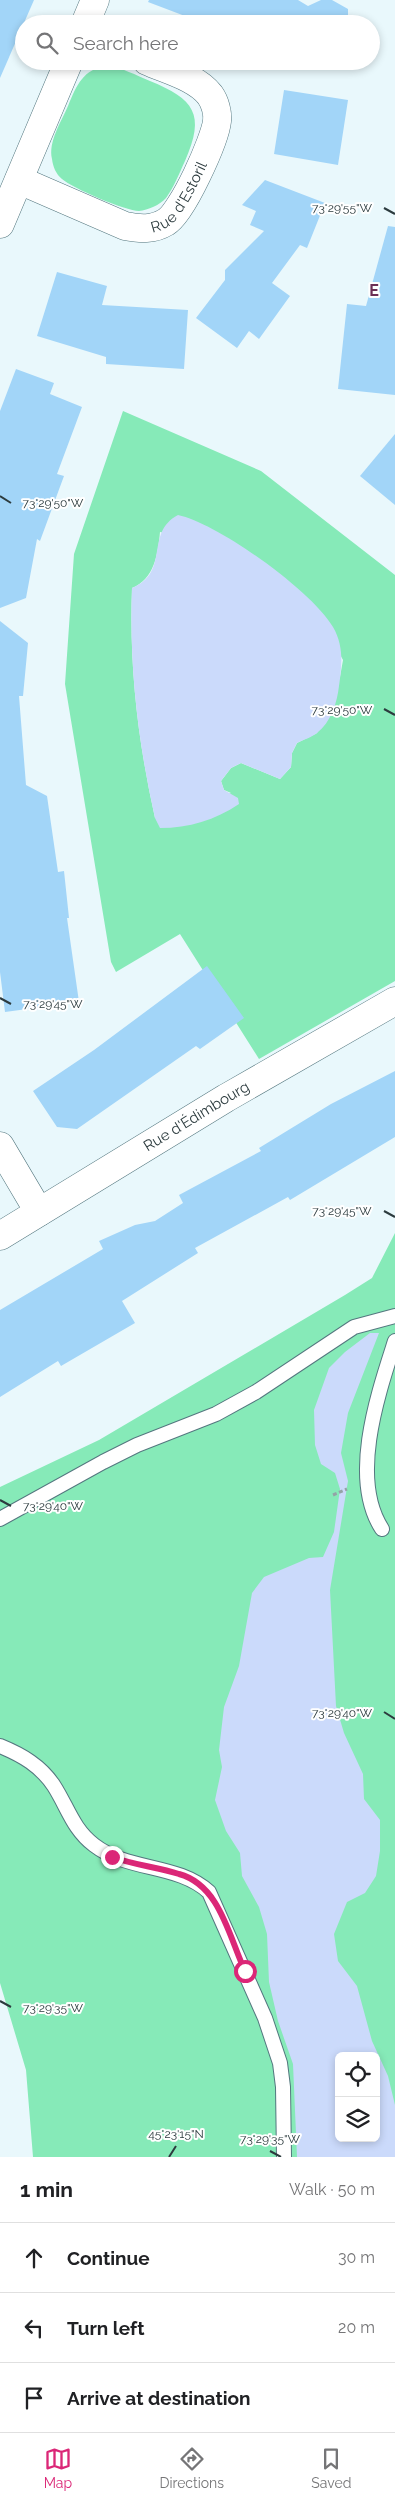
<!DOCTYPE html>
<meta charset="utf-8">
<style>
:root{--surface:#fff;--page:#f6f6f6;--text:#202124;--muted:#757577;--line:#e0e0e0;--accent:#db2777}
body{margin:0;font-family:Raleway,sans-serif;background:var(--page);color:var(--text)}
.controls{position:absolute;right:15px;bottom:15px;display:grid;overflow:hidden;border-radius:8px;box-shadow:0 2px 8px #0003}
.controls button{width:45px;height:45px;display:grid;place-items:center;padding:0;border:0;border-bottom:1px solid var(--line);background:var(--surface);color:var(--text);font:25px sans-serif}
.stop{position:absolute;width:15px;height:15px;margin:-11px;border:4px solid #db2777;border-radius:50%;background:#fff}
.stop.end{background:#db2777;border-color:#fff;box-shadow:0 1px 5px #0008}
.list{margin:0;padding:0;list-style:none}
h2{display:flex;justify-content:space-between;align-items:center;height:65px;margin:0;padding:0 20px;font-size:21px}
h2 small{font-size:16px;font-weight:400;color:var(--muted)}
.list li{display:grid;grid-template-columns:32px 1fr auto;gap:15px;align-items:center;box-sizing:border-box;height:70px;padding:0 20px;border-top:1px solid var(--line)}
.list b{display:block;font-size:19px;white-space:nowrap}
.list em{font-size:16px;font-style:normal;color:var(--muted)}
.icon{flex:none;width:28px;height:28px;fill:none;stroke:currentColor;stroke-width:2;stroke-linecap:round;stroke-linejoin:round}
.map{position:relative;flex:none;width:395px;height:2157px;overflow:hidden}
.search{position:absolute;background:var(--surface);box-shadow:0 2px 8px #0003;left:15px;right:15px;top:15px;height:55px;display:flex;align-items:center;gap:12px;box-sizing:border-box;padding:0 18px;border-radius:28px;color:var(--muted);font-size:19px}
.sheet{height:275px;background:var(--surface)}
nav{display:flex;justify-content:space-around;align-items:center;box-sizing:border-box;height:70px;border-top:1px solid var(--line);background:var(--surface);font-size:14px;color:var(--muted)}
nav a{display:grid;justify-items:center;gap:2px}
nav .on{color:var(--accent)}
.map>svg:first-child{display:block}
</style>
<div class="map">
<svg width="395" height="2157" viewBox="0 0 395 2157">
<rect width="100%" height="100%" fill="#e9f8fc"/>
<g fill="#86eab8" fill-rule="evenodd">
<path d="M 107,65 C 122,68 136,75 150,81 C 194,99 206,114 185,161 C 179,174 174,187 166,198 C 160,205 148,210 139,211 C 126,211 72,188 62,179 C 56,174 53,167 52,159 C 48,142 61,122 68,106 C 77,84 83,70 107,65 Z"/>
<path d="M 123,411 L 261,471 L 395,575 L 395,981 L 259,1059 L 180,934 L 116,972 L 111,962 L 65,684 L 74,554 ZM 160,532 L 246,550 L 282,576 L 312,603 L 343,660 L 340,677 L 317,733 L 297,743 L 292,753 L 291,767 L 280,779 L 241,763 L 231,768 L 221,781 L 224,790 L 231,793 L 155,818 C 138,742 129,666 132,588 C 154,579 158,555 160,532 Z"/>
<path d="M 395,1233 L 395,2157 L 33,2157 L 26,2070 L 0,1983 L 0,1487 L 99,1440 L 345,1295 L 372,1278 ZM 339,2056 L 376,2056 L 376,2138 L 339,2138 Z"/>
</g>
<g fill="#cbdafb" fill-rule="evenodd">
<path d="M 178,515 C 219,524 312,591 333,627 C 344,646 342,665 339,686 C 337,703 331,722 317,733 C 312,737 303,740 297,743 L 292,753 L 291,767 L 280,779 L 241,763 L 231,768 L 221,781 L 224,790 L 238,798 L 239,804 C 215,820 189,828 160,828 L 155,818 C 138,742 129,666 132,588 C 171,572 144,533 178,515 Z"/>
<path d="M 370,1333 L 379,1333 L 348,1413 L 341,1453 L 348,1481 L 330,1590 L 336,1706 L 344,1733 L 363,1774 L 364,1799 L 380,1820 L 380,1851 L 376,1876 L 365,1893 L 347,1902 L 334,1934 L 338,1961 L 357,1986 L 372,2041 L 388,2076 L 395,2105 L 395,2157 L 297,2157 L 293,2064 L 278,2021 L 269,1982 L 267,1934 L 259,1907 L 242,1876 L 240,1853 L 226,1831 L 215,1800 L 222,1767 L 219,1750 L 224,1707 L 239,1666 L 252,1593 L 264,1577 L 309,1558 L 323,1557 L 334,1532 L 340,1489 L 335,1473 L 321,1464 L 315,1445 L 314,1410 L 329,1368 L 345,1352 ZM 339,2056 L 376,2056 L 376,2138 L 339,2138 Z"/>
</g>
<g fill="#a2d5f8">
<polygon points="0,0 34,0 0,78"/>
<polygon points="149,0 298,0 308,6 321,0 332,0 348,9 348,24 206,24 148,2"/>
<polygon points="263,61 304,61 274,70"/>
<polygon points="284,90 348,100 338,165 274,154"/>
<polygon points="265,180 325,203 307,248 300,245 272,283 290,296 259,339 249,331 237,348 196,318 225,280 225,270 264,231 250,225 256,211 242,205"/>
<polygon points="388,226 395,227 395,395 338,389 347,304 366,306"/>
<polygon points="57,272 107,286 102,305 188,310 184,369 106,364 106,357 37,336"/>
<polygon points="16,369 54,383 50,394 82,407 57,474 64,476 40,541 37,539 26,598 0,608 0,411"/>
<polygon points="395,434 395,505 360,476"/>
<polygon points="0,621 28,643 23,696 19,696 26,785 47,796 58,872 64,871 69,918 67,918 79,1002 5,1012 0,972"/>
<polygon points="207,966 244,1018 200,1049 196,1046 77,1129 57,1127 33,1091 94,1050"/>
<polygon points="395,1071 395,1137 290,1200 288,1197 195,1248 198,1253 122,1301 135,1323 61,1366 58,1361 0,1397 0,1310 103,1249 99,1241 135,1225 155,1221 183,1203 179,1195 261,1151 259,1148 331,1104"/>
</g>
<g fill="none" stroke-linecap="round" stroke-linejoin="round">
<g stroke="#54777f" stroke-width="16">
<g id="service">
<polyline points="0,1519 103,1462 137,1445 216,1414 256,1392 354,1327 395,1316"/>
<path d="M 382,1529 C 349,1478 378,1394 395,1341"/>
<path d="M 0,1746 C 22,1755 41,1766 54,1786 C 68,1808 73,1829 94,1845 C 129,1872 177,1863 209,1892 L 265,2018 L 280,2063 L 283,2087 L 284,2157"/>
</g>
</g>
<g stroke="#54777f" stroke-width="29">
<g id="minor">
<polyline points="85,24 95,0"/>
<path id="s1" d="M 19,180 L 125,226 C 140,229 153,230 166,222 C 182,213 215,140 217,121 C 218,113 215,102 210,95 C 196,77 167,70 147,61"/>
<polyline points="0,224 69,61"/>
<polyline points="0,1146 39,1212"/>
<path id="s2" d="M 0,1236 L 226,1098 L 395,1001"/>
</g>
</g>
<polyline stroke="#94a3a7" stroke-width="3" stroke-dasharray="4 2.5" stroke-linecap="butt" points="333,1495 347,1489"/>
<use href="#service" stroke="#fff" stroke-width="14"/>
<use href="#minor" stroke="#fff" stroke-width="28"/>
</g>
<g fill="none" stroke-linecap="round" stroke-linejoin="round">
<path stroke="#db2777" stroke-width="6" d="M 112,1857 C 134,1865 157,1867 179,1874 C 220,1885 229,1937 245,1971"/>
</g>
<path fill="none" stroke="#2c3b3e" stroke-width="2" d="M 384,208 L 395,214M 0,496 L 11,503M 384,709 L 395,715M 0,998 L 11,1004M 384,1211 L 395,1217M 0,1500 L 11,1506M 384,1712 L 395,1719M 0,2001 L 11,2007M 270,2151 L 281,2157M 169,2157 L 176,2146"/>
<g text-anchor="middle" stroke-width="4" stroke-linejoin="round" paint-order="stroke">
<g font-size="15" fill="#2c3b3e" stroke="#fff">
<text dy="5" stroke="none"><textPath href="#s1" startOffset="185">Rue d'Estoril</textPath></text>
<text dy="5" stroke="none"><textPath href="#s2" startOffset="230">Rue d'Édimbourg</textPath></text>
</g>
<g font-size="16" font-weight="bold" fill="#6c2f55" stroke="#fff">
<text x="374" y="296">E</text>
</g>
</g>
<g font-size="12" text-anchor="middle" fill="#2c3b3e" stroke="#fff" stroke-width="4" stroke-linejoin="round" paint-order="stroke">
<text x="342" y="212">73°29'55"W</text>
<text x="53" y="507">73°29'50"W</text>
<text x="342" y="714">73°29'50"W</text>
<text x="53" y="1008">73°29'45"W</text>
<text x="342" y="1215">73°29'45"W</text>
<text x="53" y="1510">73°29'40"W</text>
<text x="342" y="1717">73°29'40"W</text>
<text x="53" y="2012">73°29'35"W</text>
<text x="176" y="2138">45°23'15"N</text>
<text x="270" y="2143">73°29'35"W</text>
</g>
</svg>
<div class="controls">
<button><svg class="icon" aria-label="locate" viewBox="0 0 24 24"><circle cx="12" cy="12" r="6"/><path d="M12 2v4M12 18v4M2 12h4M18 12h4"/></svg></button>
<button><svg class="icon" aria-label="layers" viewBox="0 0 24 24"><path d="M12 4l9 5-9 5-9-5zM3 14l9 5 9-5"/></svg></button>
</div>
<div class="stop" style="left:245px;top:1971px"></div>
<div class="stop end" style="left:112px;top:1857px"></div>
<div class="search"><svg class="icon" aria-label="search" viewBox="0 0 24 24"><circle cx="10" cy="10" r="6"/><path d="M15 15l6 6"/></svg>Search here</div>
</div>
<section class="sheet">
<h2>1 min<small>Walk · 50 m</small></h2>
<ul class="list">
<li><svg class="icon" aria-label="ahead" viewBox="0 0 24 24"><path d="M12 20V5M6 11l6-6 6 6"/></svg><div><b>Continue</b></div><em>30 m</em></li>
<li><svg class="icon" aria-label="left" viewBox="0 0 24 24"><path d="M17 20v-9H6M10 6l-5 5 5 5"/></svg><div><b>Turn left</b></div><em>20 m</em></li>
<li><svg class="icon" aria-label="arrive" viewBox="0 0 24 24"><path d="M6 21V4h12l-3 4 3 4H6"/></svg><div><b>Arrive at destination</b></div></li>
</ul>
</section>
<nav>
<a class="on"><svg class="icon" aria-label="map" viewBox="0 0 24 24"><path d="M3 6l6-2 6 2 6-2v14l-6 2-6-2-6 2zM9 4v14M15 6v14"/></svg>Map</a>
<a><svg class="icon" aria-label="directions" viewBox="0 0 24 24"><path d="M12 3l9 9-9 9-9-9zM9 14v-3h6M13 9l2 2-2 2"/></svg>Directions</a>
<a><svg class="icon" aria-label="saved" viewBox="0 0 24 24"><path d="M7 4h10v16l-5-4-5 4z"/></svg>Saved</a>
</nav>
